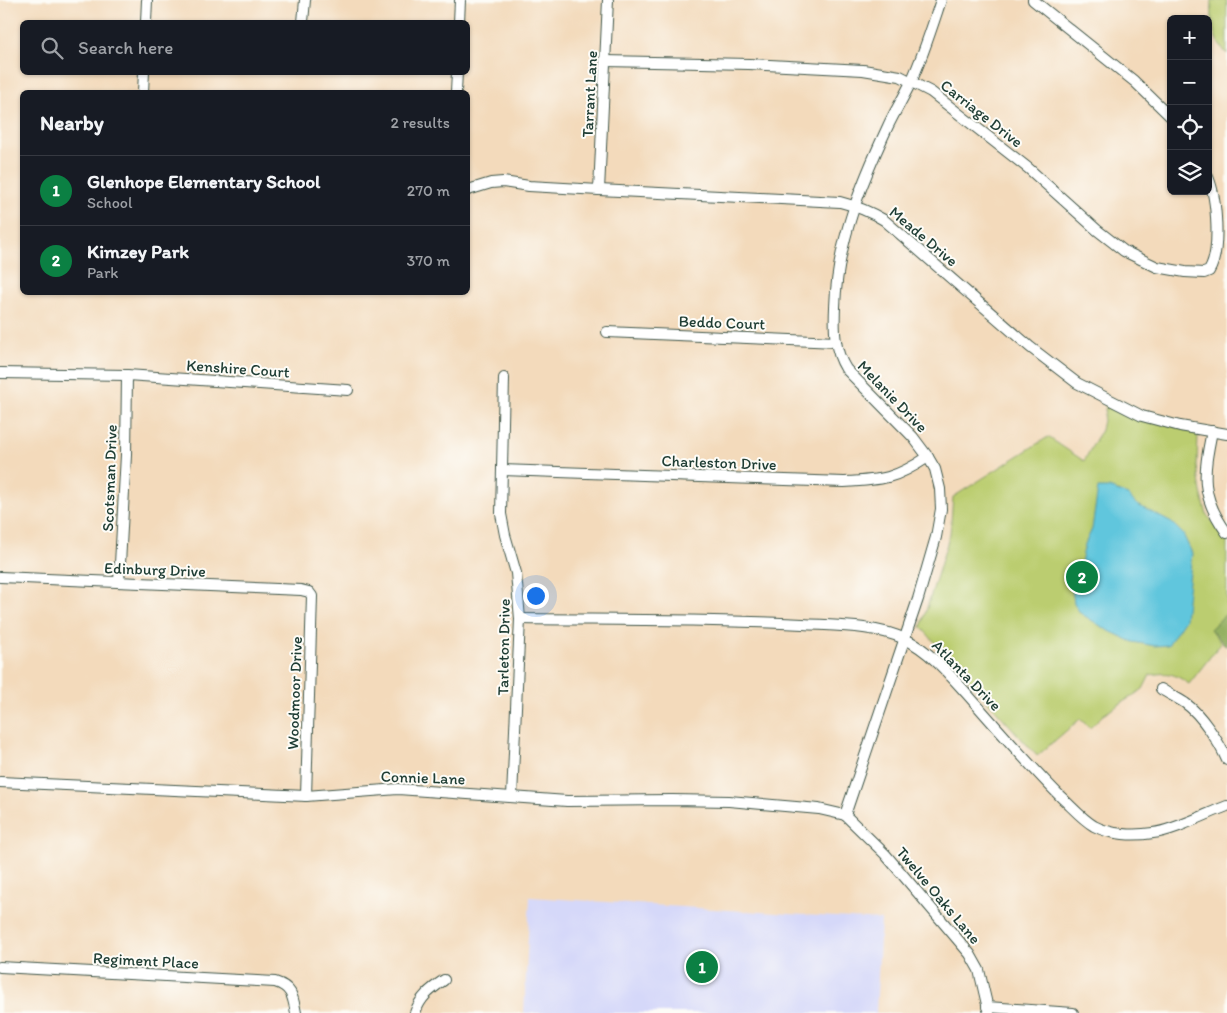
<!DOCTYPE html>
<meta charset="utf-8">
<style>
:root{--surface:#171b24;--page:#20242c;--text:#f1f3f6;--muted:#9ea1a6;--line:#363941;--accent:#0b8043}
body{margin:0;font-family:Itim,sans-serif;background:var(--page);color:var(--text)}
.controls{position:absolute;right:15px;top:15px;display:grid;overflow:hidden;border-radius:8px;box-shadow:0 1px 4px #0004}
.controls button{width:45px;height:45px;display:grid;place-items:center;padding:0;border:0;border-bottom:1px solid var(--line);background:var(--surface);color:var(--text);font:25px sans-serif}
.you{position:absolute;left:535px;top:595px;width:18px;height:18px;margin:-12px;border:4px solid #fff;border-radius:50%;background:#1a73e8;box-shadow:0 0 0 8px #1a73e833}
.badge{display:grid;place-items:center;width:32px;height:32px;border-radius:50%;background:var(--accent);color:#fff;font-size:16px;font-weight:700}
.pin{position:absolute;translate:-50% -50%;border:2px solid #fff;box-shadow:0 1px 5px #0006}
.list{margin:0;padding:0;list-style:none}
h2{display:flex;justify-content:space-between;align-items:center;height:65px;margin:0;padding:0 20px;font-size:21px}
h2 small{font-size:16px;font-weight:400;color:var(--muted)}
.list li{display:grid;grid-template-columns:32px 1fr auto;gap:15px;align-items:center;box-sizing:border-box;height:70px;padding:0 20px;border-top:1px solid var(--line)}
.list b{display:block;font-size:19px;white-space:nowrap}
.list p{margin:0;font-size:16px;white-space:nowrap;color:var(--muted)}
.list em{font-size:16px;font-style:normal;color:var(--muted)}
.icon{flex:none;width:28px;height:28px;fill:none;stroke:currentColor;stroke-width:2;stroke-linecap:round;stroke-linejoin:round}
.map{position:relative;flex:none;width:1227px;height:1013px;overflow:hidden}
.search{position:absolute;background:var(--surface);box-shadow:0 1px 4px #0004;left:20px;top:20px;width:450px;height:55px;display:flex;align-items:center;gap:12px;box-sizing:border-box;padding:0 18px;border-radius:8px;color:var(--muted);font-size:19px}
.panel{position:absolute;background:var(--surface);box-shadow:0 1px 4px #0004;left:20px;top:90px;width:450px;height:205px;border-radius:8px}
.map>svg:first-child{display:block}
</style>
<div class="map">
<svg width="1227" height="1013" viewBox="0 0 1227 1013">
<rect width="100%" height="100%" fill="#fdfcf7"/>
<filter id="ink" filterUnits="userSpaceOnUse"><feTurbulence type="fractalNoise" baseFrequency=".02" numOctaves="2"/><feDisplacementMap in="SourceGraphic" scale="10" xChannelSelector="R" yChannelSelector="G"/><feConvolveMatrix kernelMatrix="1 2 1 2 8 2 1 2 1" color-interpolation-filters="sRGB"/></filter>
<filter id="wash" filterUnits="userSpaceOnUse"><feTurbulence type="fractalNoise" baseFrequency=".0096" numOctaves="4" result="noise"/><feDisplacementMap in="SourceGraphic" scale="20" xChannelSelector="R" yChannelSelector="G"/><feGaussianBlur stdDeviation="1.12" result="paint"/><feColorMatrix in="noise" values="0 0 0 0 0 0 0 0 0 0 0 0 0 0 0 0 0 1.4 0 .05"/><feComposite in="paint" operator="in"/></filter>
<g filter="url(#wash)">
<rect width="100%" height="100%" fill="#f3dabb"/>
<polygon fill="#d5d8f9" points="530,897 881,920 876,1013 524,1013"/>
<g fill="#bbcd70" stroke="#6d8552">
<path d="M 1212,0 L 1227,0 L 1227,54 C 1211,38 1211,21 1212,0 Z"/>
<path d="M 1106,405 L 1198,434 L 1197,466 L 1201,492 L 1207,515 L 1227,539 L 1227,614 L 1210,629 L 1221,643 L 1189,684 C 1173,673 1169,672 1150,675 L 1143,689 L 1103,715 L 1090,728 L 1080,719 L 1037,756 L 921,627 L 950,534 L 953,497 L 1048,437 L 1084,461 L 1101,430 Z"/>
</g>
<polygon fill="#94b062" stroke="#5a764b" points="1227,613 1227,647 1210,629"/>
<polygon fill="#60c6dd" stroke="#408288" points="1098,488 1109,488 1128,495 1136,504 1172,523 1183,534 1192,553 1185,619 1168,645 1155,646 1133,642 1107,630 1080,613 1074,603 1072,588 1079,571 1085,544 1092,529"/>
</g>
<g filter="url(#ink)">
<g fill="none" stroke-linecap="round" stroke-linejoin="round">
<g stroke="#3f5548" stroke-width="12">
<g id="minor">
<polyline points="1033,0 1134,81 1171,117"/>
<polyline points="146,22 147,0"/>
<polyline points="303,22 305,0"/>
<polyline points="459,22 460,0"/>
<path d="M 605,61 L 749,64 L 863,70 L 900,76 L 931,92 L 1028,168 L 1097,230 L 1124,251 L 1157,267 L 1185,272 L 1204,273 L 1209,271 C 1221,252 1217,198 1208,177"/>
<polyline points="143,92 144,72"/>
<polyline points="456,92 457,72"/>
<path d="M 468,190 L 491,183 L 503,182 L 529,186 L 599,190 L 840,202 C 856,206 869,211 884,220 L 1030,347 L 1077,383 L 1142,416 L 1180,426 L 1227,434"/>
<polyline points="599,190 608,0"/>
<polyline points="607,332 836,342"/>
<polyline points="0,373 127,375 348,390"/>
<polyline points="504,378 501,514 505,535 516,573 520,619 512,797"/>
<path d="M 1212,431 C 1203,475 1200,496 1227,533"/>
<path d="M 502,470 L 844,482 C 883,480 895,479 928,457"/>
<polyline points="0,577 301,590 309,592 312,596 306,796"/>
<polyline points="119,582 126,455 127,375"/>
<path d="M 520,619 C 615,620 709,619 803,624 C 836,626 874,625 905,639 C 930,651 949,674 967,694 C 998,729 1028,764 1061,797 C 1072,807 1082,819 1094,826 C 1111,835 1134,836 1153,833 C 1173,831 1206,814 1227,806"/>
<path d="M 1161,689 C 1169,694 1177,698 1185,703 C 1201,714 1219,742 1227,760"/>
<polyline points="0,782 306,796 398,789 567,801 672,800 729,801 819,809 845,815"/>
<path d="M 845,815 L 918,599 L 936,537 L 941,509 L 940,489 L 935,469 L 928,457 L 913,437 L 846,369 C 834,350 834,329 835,307 C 837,242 861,184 888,126 C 895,111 904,97 911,82 C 923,56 932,27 941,0"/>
<polyline points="845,815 885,854 970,954 979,970 989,1013"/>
<path d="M 0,967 L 275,982 C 292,987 293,997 296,1013"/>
<polyline points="987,1007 1073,1013"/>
<path d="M 415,1013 C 420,997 431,989 444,980"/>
</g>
</g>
<use href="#minor" stroke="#fff" stroke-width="10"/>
</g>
</g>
<g text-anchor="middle" stroke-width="4" stroke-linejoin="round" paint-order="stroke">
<g font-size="16" fill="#1f3d34" stroke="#fdfcf7">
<text transform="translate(589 94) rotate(-87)" y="6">Tarrant Lane</text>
<text transform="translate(982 113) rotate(38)" y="6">Carriage Drive</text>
<text transform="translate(924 236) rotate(40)" y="6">Meade Drive</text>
<text transform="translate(722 322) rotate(2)" y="6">Beddo Court</text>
<text transform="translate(238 368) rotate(4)" y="6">Kenshire Court</text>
<text transform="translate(893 396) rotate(46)" y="6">Melanie Drive</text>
<text transform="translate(719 462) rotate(2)" y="6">Charleston Drive</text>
<text transform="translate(109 478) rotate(-88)" y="6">Scotsman Drive</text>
<text transform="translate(155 569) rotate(2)" y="6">Edinburg Drive</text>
<text transform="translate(503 647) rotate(-89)" y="6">Tarleton Drive</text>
<text transform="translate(967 675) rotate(46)" y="6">Atlanta Drive</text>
<text transform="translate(294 693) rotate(-88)" y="6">Woodmoor Drive</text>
<text transform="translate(423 777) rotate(2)" y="6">Connie Lane</text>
<text transform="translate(939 895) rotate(50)" y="6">Twelve Oaks Lane</text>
<text transform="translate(146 960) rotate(3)" y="6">Regiment Place</text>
</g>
</g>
</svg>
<div class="controls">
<button>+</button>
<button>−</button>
<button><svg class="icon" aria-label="locate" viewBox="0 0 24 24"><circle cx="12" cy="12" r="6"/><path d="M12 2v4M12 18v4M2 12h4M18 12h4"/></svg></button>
<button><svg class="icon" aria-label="layers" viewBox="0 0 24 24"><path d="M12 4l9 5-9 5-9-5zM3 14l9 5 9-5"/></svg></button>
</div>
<div class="you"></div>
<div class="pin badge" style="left:702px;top:967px">1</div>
<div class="pin badge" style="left:1082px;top:577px">2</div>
<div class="search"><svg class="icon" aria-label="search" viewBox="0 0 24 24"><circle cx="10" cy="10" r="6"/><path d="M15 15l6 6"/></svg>Search here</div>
<section class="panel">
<h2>Nearby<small>2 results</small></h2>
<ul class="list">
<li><span class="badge">1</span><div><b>Glenhope Elementary School</b><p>School</p></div><em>270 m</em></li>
<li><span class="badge">2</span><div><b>Kimzey Park</b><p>Park</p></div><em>370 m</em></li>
</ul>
</section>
</div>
